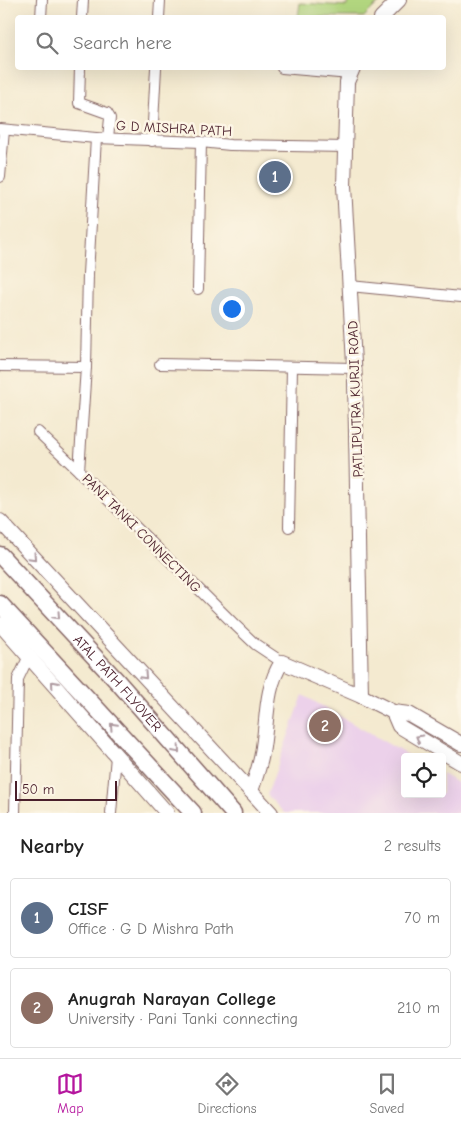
<!DOCTYPE html>
<meta charset="utf-8">
<style>
:root{--surface:#fff;--page:#f6f6f6;--text:#222;--muted:#767676;--line:#e0e0e0;--accent:#b5179e}
body{margin:0;font-family:"Comic Neue",sans-serif;background:var(--page);color:var(--text)}
.controls{position:absolute;right:15px;bottom:15px;display:grid;overflow:hidden;border-radius:5px;box-shadow:0 5px 20px #0002}
.controls button{width:45px;height:45px;display:grid;place-items:center;padding:0;border:0;border-bottom:1px solid var(--line);background:var(--surface);color:var(--text);font:25px sans-serif}
.scale{position:absolute;left:15px;bottom:12px;width:102px;box-sizing:border-box;padding-left:5px;border:2px solid #4a1f2b;border-top:0;font-size:14px;line-height:18px;white-space:nowrap;color:#4a1f2b;-webkit-text-stroke:4px #fcf5e5;paint-order:stroke}
.you{position:absolute;left:231px;top:308px;width:18px;height:18px;margin:-12px;border:4px solid #fff;border-radius:50%;background:#1a73e8;box-shadow:0 0 0 8px #1a73e833}
.badge{display:grid;place-items:center;width:32px;height:32px;border-radius:50%;background:var(--accent);color:#fff;font-size:16px;font-weight:700}
.pin{position:absolute;translate:-50% -50%;border:2px solid #fff;box-shadow:0 1px 5px #0006}
.list{margin:0;padding:0;list-style:none}
h2{display:flex;justify-content:space-between;align-items:center;height:65px;margin:0;padding:0 20px;font-size:21px}
h2 small{font-size:16px;font-weight:400;color:var(--muted)}
.list li{display:grid;grid-template-columns:32px 1fr auto;gap:15px;align-items:center;box-sizing:border-box;height:80px;margin:0 10px 10px;padding:0 10px;border:1px solid var(--line);border-radius:5px}
.list b{display:block;font-size:19px;white-space:nowrap}
.list p{margin:0;font-size:16px;white-space:nowrap;color:var(--muted)}
.list em{font-size:16px;font-style:normal;color:var(--muted)}
.icon{flex:none;width:28px;height:28px;fill:none;stroke:currentColor;stroke-width:2;stroke-linecap:round;stroke-linejoin:round}
.map{position:relative;flex:none;width:461px;height:813px;overflow:hidden}
.search{position:absolute;background:var(--surface);box-shadow:0 5px 20px #0002;left:15px;right:15px;top:15px;height:55px;display:flex;align-items:center;gap:12px;box-sizing:border-box;padding:0 18px;border-radius:5px;color:var(--muted);font-size:19px}
.sheet{height:245px;background:var(--surface)}
nav{display:flex;justify-content:space-around;align-items:center;box-sizing:border-box;height:70px;border-top:1px solid var(--line);background:var(--surface);font-size:14px;color:var(--muted)}
nav a{display:grid;justify-items:center;gap:2px}
nav .on{color:var(--accent)}
.map>svg:first-child{display:block}
</style>
<div class="map">
<svg width="461" height="813" viewBox="0 0 461 813">
<rect width="100%" height="100%" fill="#fcf5e5"/>
<filter id="ink" filterUnits="userSpaceOnUse"><feTurbulence type="fractalNoise" baseFrequency=".02" numOctaves="2"/><feDisplacementMap in="SourceGraphic" scale="10" xChannelSelector="R" yChannelSelector="G"/><feConvolveMatrix kernelMatrix="1 2 1 2 8 2 1 2 1" color-interpolation-filters="sRGB"/></filter>
<filter id="wash" filterUnits="userSpaceOnUse"><feTurbulence type="fractalNoise" baseFrequency=".0096" numOctaves="4" result="noise"/><feDisplacementMap in="SourceGraphic" scale="20" xChannelSelector="R" yChannelSelector="G"/><feGaussianBlur stdDeviation="1.12" result="paint"/><feColorMatrix in="noise" values="0 0 0 0 0 0 0 0 0 0 0 0 0 0 0 0 0 1.4 0 .05"/><feComposite in="paint" operator="in"/></filter>
<g filter="url(#wash)">
<rect width="100%" height="100%" fill="#f4ead0"/>
<polygon fill="#ecd1ea" points="303,695 411,757 405,757 405,794 442,794 442,774 461,785 461,813 284,813 267,795"/>
<polygon fill="#b2d67f" stroke="#7e7a55" points="348,0 384,0 375,6 364,17 298,17 300,3 347,6"/>
</g>
<g filter="url(#ink)">
<g fill="none" stroke-linecap="round" stroke-linejoin="round">
<g stroke="#866665" stroke-width="12">
<g id="minor">
<polyline points="41,18 42,0"/>
<polyline points="82,18 83,0"/>
<polyline points="159,18 160,0"/>
<polyline points="80,68 79,103 107,113 110,118 108,138"/>
<polyline points="282,68 350,74"/>
<polyline points="0,129 96,138 201,142 230,145 346,147"/>
<polyline points="152,141 156,68"/>
<polyline points="0,177 4,130"/>
<polyline points="350,286 461,297"/>
<polyline points="198,289 201,142"/>
<polyline points="160,364 354,368"/>
<polyline points="0,366 86,367 79,471 234,624 255,644 282,662"/>
<polyline points="86,367 88,274 96,138"/>
<polyline points="38,432 79,471"/>
<polyline points="289,527 292,367"/>
<polyline points="15,813 18,679 29,656"/>
<polyline points="111,813 116,756"/>
</g>
</g>
<g stroke="#866665" stroke-width="16">
<g id="tertiary">
<polyline points="381,18 399,0"/>
<polyline points="353,68 347,82 344,186 355,381 361,696"/>
<polyline points="0,521 271,813"/>
<polyline points="0,624 167,813"/>
<polyline points="393,712 399,726 461,763"/>
<path d="M 251,791 C 255,779 260,766 262,753 C 268,722 264,689 282,662 L 361,696 L 393,712 L 409,714 L 461,744"/>
</g>
</g>
<g stroke="#866665" stroke-width="19">
<g id="primary">
<path id="s1" d="M 0,555 L 117,681 L 233,813"/>
<polyline points="0,604 193,813"/>
</g>
</g>
<use href="#minor" stroke="#fff" stroke-width="10"/>
<use href="#tertiary" stroke="#fff" stroke-width="14"/>
<use href="#primary" stroke="#fff" stroke-width="16"/>
</g>
<defs><path id="oneway-chevron" d="M-2-3.5L2.5 0L-2 3.5" fill="none" stroke-width="1.6" stroke-linecap="round" stroke-linejoin="round" transform="scale(1.25)"/></defs>
<g stroke="#ae9aa0">
<use href="#oneway-chevron" transform="translate(33 557) rotate(47)"/>
<use href="#oneway-chevron" transform="translate(57 616) rotate(47)"/>
<use href="#oneway-chevron" transform="translate(144 676) rotate(47)"/>
<use href="#oneway-chevron" transform="translate(54 684) rotate(-131)"/>
<use href="#oneway-chevron" transform="translate(113 726) rotate(-133)"/>
<use href="#oneway-chevron" transform="translate(419 738) rotate(-150)"/>
<use href="#oneway-chevron" transform="translate(177 750) rotate(49)"/>
</g>
</g>
<g text-anchor="middle" stroke-width="5" stroke-linejoin="round" paint-order="stroke">
<g font-size="14" fill="#4a1f2b" stroke="#fcf5e5">
<text transform="translate(174 128) rotate(3)" y="5">G D MISHRA PATH</text>
<text transform="translate(355 399) rotate(-92)" y="5">PATLIPUTRA KURJI ROAD</text>
<text transform="translate(142 533) rotate(45)" y="5">PANI TANKI CONNECTING</text>
<text dy="5" stroke="none"><textPath href="#s1" startOffset="174">ATAL PATH FLYOVER</textPath></text>
</g>
</g>
</svg>
<div class="controls">
<button><svg class="icon" aria-label="locate" viewBox="0 0 24 24"><circle cx="12" cy="12" r="6"/><path d="M12 2v4M12 18v4M2 12h4M18 12h4"/></svg></button>
</div>
<div class="scale">50 m</div>
<div class="you"></div>
<div class="pin badge" style="left:275px;top:177px;background:#5c6f8a">1</div>
<div class="pin badge" style="left:325px;top:726px;background:#8d6e63">2</div>
<div class="search"><svg class="icon" aria-label="search" viewBox="0 0 24 24"><circle cx="10" cy="10" r="6"/><path d="M15 15l6 6"/></svg>Search here</div>
</div>
<section class="sheet">
<h2>Nearby<small>2 results</small></h2>
<ul class="list">
<li><span class="badge" style="background:#5c6f8a">1</span><div><b>CISF</b><p>Office · G D Mishra Path</p></div><em>70 m</em></li>
<li><span class="badge" style="background:#8d6e63">2</span><div><b>Anugrah Narayan College</b><p>University · Pani Tanki connecting</p></div><em>210 m</em></li>
</ul>
</section>
<nav>
<a class="on"><svg class="icon" aria-label="map" viewBox="0 0 24 24"><path d="M3 6l6-2 6 2 6-2v14l-6 2-6-2-6 2zM9 4v14M15 6v14"/></svg>Map</a>
<a><svg class="icon" aria-label="directions" viewBox="0 0 24 24"><path d="M12 3l9 9-9 9-9-9zM9 14v-3h6M13 9l2 2-2 2"/></svg>Directions</a>
<a><svg class="icon" aria-label="saved" viewBox="0 0 24 24"><path d="M7 4h10v16l-5-4-5 4z"/></svg>Saved</a>
</nav>
